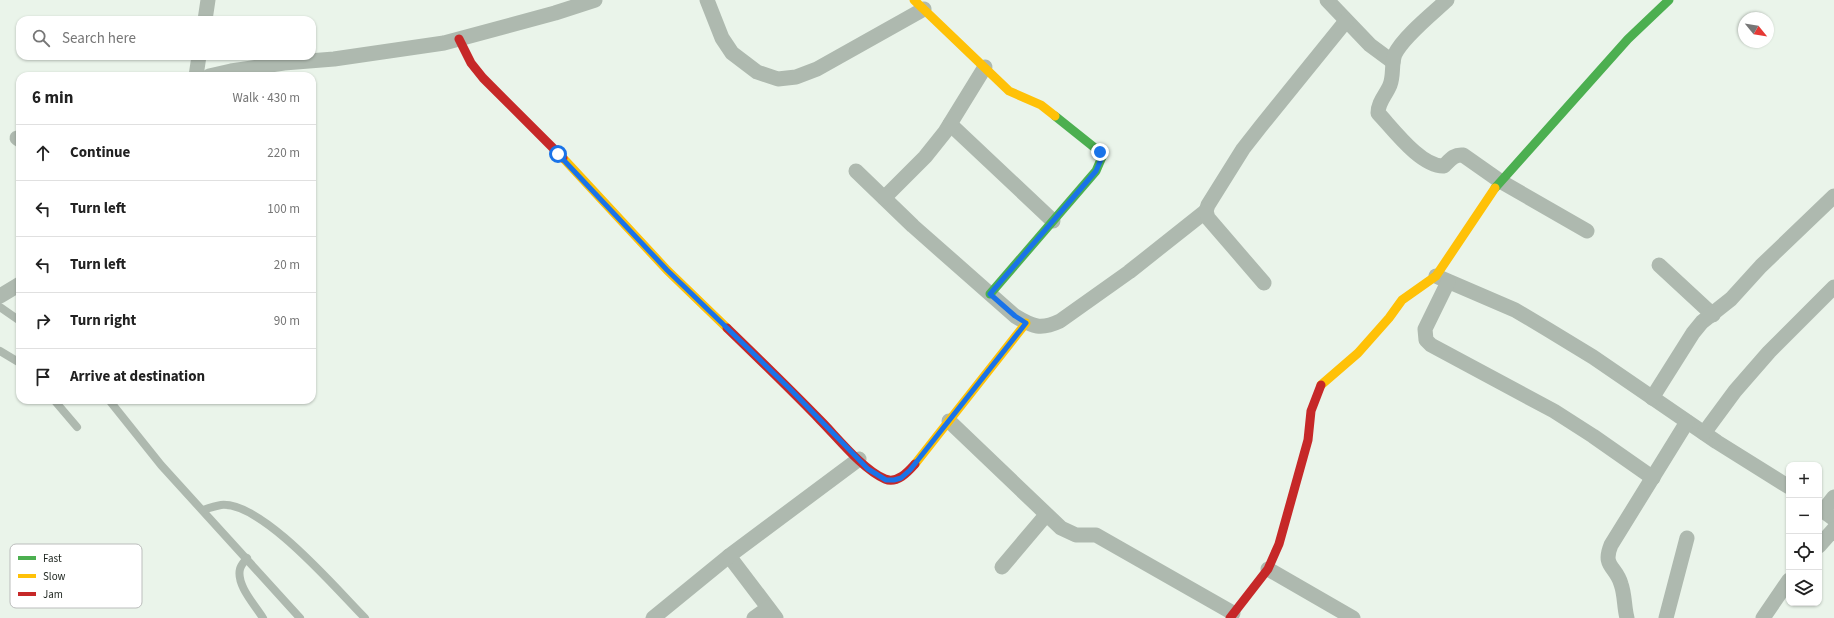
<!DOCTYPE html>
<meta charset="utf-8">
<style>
:root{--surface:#fff;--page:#f6f6f6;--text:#222;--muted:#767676;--line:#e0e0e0}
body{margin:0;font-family:"Source Sans 3",sans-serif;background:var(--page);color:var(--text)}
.controls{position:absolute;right:12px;bottom:12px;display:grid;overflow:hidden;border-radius:8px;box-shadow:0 1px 3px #0004}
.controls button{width:36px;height:36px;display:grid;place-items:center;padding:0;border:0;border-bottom:1px solid var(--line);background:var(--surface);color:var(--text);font:20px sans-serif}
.compass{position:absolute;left:1738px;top:12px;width:36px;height:36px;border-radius:50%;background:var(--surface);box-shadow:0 1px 3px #0004;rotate:120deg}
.stop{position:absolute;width:12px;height:12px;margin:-9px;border:3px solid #1a73e8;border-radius:50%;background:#fff}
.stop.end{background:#1a73e8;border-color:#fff;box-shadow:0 1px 4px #0008}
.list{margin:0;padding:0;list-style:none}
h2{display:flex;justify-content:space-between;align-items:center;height:52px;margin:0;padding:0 16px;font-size:17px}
h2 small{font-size:13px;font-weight:400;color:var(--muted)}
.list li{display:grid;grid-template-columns:26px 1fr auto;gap:12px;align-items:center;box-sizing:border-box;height:56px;padding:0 16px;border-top:1px solid var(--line)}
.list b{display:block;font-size:15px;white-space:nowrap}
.list em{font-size:13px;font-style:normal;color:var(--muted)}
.icon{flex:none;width:22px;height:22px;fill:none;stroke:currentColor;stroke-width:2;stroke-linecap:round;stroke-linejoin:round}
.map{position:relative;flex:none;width:1834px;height:618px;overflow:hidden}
.search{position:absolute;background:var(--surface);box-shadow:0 1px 3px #0004;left:16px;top:16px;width:300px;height:44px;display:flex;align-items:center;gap:10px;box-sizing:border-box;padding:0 14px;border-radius:12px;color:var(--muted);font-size:15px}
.panel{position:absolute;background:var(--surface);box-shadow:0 1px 3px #0004;left:16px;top:72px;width:300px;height:332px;border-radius:12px}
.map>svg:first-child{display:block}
</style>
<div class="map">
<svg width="1834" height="618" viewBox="0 0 1834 618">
<rect width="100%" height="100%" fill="#eaf4ea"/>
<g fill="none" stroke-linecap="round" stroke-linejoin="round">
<g stroke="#aeb9af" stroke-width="8">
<polyline points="0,307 20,321"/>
<polyline points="0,351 20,363"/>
<polyline points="54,400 77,427"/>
<polyline points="109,400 161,465 300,618"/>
<path d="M 203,510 C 209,508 215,506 221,505 C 262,501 337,590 365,618"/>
<path d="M 247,558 C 244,562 241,565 240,569 C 236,585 255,605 263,618"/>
</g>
<g stroke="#aeb9af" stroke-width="15">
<polyline points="707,0 722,38 732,53 757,72 778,79 796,77 817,69 924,9"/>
<polyline points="1327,0 1370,45 1393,62"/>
<path d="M 1447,0 C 1433,13 1403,37 1395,54 C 1391,64 1394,75 1390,85 C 1386,95 1378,102 1378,113 C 1393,129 1421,167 1444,166 C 1450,160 1454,154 1463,155 L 1500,181 L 1587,231"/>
<polyline points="205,20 208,0"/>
<polyline points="196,76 199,56"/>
<polyline points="209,76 231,71 284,63 334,59 444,43 555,13 595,0"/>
<polyline points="950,124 1053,221"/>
<polyline points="17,138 20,140"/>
<path d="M 856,171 L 913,226 L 1015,316 C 1033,327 1041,330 1060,321 L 1129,272 L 1206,211"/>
<polyline points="884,198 925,157 945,132 985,67"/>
<polyline points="1659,265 1713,315"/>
<polyline points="1436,276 1515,310 1547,329 1593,357 1717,442 1789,487"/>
<polyline points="1448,282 1425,329 1426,340 1431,345 1554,411 1593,436 1653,478"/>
<polyline points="1264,283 1208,218 1206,211 1208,205 1243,149 1261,126 1346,21"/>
<polyline points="0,296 20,284"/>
<polyline points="1652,398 1693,333 1702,322 1731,299 1761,266 1834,196"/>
<polyline points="949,421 1061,528 1076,535 1096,535 1233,613"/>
<polyline points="1704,433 1735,391 1769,352 1834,287"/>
<polyline points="1819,508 1834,519"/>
<polyline points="1823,511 1834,497"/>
<polyline points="1819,546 1834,529"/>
<polyline points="729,556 776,618"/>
<polyline points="1002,567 1046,515"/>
<polyline points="1268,569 1353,618"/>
<polyline points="653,618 729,556 859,459"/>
<polyline points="754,618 768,608"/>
<path d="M 1627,618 C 1624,607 1625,595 1621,584 C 1616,566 1602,567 1611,545 L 1687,422"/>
<polyline points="1666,618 1687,538"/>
<polyline points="1763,618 1789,580"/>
</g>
<g stroke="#4caf50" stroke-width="9">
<polyline points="1495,188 1628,39 1669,0"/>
<polyline points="990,294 1096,171 1102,157 1100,152 1055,116"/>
</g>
<g stroke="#ffc107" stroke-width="9">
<polyline points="914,0 1009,91 1041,105 1055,116"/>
<polyline points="563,158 667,270 727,328"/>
<polyline points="1321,385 1358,353 1389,318 1402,300 1436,276 1495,188"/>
<polyline points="915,464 1026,323"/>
</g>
<g stroke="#c62828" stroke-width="9">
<polyline points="459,39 471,63 483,78 563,158"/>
<path d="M 727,328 C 758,358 790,389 820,420 C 837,437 863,470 885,479 C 897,484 908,472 915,464"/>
<polyline points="1230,618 1268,569 1279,544 1308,440 1311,411 1321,385"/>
</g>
</g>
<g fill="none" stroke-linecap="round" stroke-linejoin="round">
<polyline stroke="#1a73e8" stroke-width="5" points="558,154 667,270 790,389 868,469 886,480 894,480 901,478 910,470 1026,323 1015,316 990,294 1096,171 1102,157 1100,152"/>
</g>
<rect x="10" y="544" width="132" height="64" rx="6" fill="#fff" stroke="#bbbdbc" stroke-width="1"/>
<rect x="18" y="556" width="18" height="4" fill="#4caf50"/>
<rect x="18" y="574" width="18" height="4" fill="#ffc107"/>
<rect x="18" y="592" width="18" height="4" fill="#c62828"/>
<g font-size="11" fill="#1d241e">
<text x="43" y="562">Fast</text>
<text x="43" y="580">Slow</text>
<text x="43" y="598">Jam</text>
</g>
</svg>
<div class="controls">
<button>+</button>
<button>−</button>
<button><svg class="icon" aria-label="locate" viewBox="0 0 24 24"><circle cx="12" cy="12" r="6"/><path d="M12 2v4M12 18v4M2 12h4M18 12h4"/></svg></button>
<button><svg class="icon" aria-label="layers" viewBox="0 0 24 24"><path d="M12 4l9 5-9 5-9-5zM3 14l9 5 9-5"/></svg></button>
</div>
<svg class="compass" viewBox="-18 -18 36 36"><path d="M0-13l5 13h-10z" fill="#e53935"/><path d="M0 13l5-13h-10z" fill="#767676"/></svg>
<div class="stop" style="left:558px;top:154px"></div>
<div class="stop end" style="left:1100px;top:152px"></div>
<div class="search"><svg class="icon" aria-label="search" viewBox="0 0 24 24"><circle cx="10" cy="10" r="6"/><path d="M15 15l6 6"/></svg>Search here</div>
<section class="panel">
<h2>6 min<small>Walk · 430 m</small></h2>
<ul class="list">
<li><svg class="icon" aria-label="ahead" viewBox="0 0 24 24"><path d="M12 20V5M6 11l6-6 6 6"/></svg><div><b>Continue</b></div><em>220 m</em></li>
<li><svg class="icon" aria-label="left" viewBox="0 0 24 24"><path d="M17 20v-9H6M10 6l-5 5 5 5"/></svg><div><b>Turn left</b></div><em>100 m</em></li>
<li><svg class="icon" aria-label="left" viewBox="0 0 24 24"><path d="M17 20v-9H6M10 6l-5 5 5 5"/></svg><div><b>Turn left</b></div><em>20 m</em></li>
<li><svg class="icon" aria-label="right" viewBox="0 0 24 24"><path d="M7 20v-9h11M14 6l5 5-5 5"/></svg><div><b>Turn right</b></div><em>90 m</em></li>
<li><svg class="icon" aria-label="arrive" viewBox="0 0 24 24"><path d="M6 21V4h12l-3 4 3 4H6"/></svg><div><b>Arrive at destination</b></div></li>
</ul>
</section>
</div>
